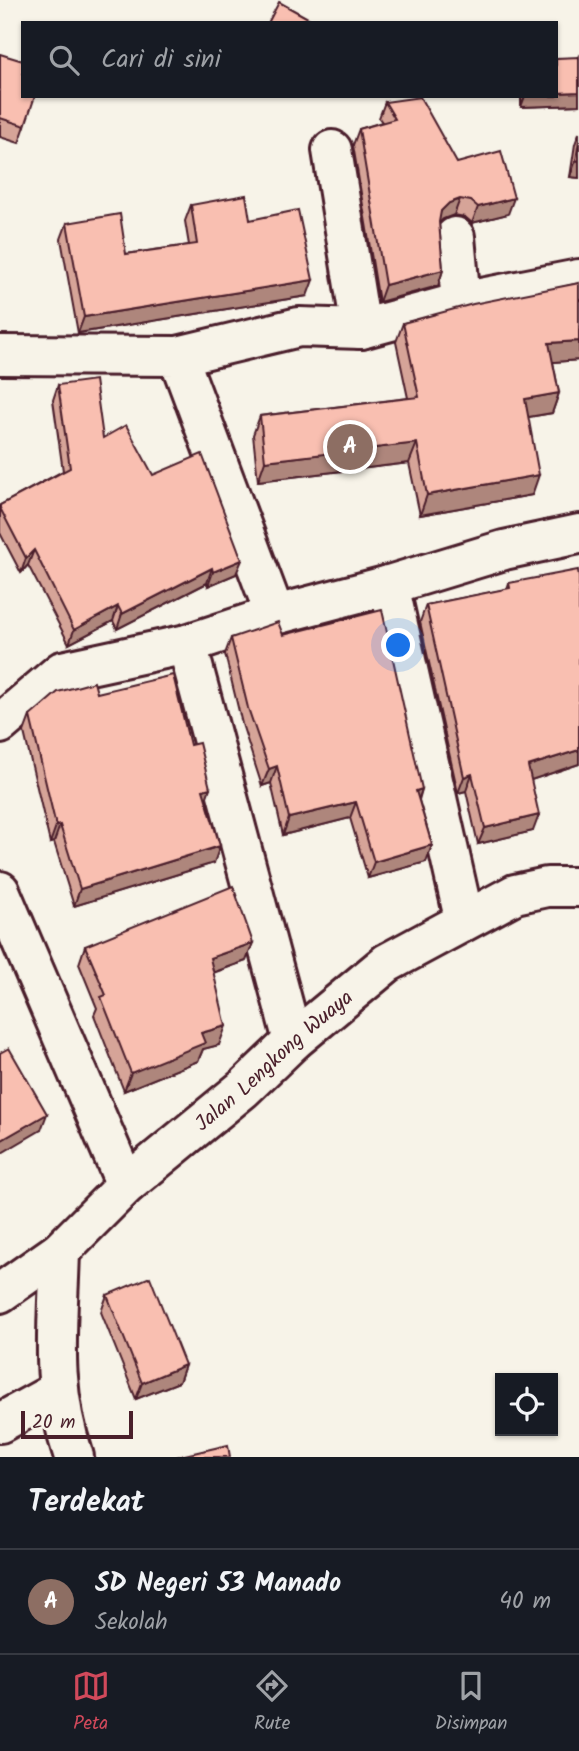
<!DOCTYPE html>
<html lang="id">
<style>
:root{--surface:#171b24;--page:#20242c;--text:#f1f3f6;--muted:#9ea1a6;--line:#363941;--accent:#d1495b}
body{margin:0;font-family:Kalam,sans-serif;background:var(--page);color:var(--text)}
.controls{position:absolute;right:21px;bottom:21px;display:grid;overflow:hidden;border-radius:0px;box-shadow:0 2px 5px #0004}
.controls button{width:63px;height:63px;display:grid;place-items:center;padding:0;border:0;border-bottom:2px solid var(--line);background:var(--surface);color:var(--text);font:35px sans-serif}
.scale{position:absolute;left:21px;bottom:18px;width:112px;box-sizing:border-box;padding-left:7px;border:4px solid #4a1f2b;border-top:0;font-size:19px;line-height:24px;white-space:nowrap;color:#4a1f2b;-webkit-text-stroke:5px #f7f3e8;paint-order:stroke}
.you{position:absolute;left:399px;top:646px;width:24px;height:24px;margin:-18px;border:5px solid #fff;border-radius:50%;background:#1a73e8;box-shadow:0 0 0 10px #1a73e833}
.badge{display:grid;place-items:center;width:46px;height:46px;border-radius:50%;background:var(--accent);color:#fff;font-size:23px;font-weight:700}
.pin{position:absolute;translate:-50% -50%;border:4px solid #fff;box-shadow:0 2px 7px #0006}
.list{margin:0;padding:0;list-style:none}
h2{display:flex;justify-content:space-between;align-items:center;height:91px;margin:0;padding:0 28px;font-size:30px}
h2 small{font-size:23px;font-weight:400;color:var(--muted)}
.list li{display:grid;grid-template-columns:46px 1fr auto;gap:21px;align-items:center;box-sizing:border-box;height:105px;padding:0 28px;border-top:2px solid var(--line)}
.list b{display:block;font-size:26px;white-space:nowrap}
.list p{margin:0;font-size:23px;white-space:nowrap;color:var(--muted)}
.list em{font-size:23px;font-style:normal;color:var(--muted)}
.icon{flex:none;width:38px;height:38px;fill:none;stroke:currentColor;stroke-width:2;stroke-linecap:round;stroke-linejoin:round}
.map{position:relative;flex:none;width:579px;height:1457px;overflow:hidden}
.search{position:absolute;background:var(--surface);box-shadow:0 2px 5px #0004;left:21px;right:21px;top:21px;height:77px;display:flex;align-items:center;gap:18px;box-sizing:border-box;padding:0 24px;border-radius:0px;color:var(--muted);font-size:26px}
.sheet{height:196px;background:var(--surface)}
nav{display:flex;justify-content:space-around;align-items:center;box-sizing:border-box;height:98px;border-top:2px solid var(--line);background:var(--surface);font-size:19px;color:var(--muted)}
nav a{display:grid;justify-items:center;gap:4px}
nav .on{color:var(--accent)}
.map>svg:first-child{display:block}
</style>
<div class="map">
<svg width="579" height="1457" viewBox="0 0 579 1457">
<rect width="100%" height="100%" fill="#f7f3e8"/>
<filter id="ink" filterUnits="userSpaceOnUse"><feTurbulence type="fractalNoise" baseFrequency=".0143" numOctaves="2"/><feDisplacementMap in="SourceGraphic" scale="14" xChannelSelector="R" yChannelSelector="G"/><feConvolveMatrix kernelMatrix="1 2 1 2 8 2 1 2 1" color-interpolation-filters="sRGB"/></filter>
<g filter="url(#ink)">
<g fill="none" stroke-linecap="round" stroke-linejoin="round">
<g stroke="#4a1f2b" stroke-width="44">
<g id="minor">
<polyline points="332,150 361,329"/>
<polyline points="461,302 579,279"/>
<polyline points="0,355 178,356 275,615"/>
<polyline points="178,356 299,327 361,329 461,302 455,237"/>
<polyline points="389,585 464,918"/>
<polyline points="187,644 293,1041"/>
<polyline points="0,724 62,671 187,644 275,615 389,585 504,550 579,534"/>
<polyline points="0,891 126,1185"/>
<path d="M 60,1251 C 58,1326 49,1384 74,1457"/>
<path id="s1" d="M 0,1293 L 60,1251 L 126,1185 L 243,1089 L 293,1041 L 387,963 L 515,894 L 547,887 L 579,887"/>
<polyline points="0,1423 58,1391"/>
</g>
</g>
<use href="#minor" stroke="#f7f3e8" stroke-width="38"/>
</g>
<g fill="#d6a498" stroke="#4a1f2b" stroke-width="2">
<polygon points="0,54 25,126 19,143 0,137"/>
<polygon points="579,57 579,105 521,107 521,96 556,96"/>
<polygon points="385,102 457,163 508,214 472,223 465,217 454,215 443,219 439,223 443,270 438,286 379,302 353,145 359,129 382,122 379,118"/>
<polygon points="579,133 579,178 570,177 575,144"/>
<polygon points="191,205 250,220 307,296 78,333 61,239 67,223 126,254 189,245 185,221"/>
<polygon points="579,283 579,360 553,362 559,393 552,413 528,417 532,495 420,515 409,463 258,481 253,435 260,416 408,398 396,342 403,323"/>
<polygon points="58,385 103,438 153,475 236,574 208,586 207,583 117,629 113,621 69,644 28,565 21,573 0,533 0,505 63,471 53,400"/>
<polygon points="579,577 579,764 531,780 533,831 478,844 466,791 458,793 420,622 426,605 507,589 509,583"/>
<polygon points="283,635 422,789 419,800 432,845 426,862 368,878 350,818 283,835 271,783 262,786 242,724 225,654 231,638"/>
<polygon points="97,693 190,745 214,863 74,906 54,842 50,843 24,732 30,716"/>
<polygon points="85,946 246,961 213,973 219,1045 203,1049 198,1061 124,1091 94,1015 97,1008 79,964"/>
<polygon points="107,1295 185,1365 179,1382 136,1399 101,1312"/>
</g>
<g fill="#ae867c" stroke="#4a1f2b" stroke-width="2">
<polygon points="579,92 579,105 521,107 525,96 556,96 556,93"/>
<polygon points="576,160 579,161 579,178 570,177"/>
<polygon points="514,198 508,214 472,223 478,207"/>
<polygon points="460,199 454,215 443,219 435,227 441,211 449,203"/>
<polygon points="443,270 438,286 379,302 385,285"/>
<polygon points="313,280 307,296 78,333 84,317"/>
<polygon points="579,341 579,360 542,363 549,343"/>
<polygon points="559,393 552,413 517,419 525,399"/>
<polygon points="417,443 409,463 258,481 265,461"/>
<polygon points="539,475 532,495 420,515 427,495"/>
<polygon points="34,550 28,565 21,573 26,558"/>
<polygon points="242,560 236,574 208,586 213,572"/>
<polygon points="212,568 207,583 117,629 122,614"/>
<polygon points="118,606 113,621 69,644 74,630"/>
<polygon points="579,750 579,764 522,783 528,766"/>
<polygon points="277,766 271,783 262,786 269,769"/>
<polygon points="472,774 466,791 458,793 464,777"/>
<polygon points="210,788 204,805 203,790"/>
<polygon points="422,789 416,806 416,791"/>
<polygon points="356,802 350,818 283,835 289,818"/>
<polygon points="539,815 533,831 478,844 485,828"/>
<polygon points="60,825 54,842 50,843 56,826"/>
<polygon points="432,845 426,862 368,878 374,862"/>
<polygon points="220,846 214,863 74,906 80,889"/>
<polygon points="253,943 246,961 203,976 210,958"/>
<polygon points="226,1026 219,1045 203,1049 198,1061 124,1091 131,1073 201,1033"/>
<polygon points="47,1114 41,1130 0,1154 0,1141"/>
<polygon points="185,1365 179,1382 136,1399 142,1383"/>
</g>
<g fill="#f9bfb1" stroke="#4a1f2b" stroke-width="2">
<polygon points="279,2 317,23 268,23"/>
<polygon points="0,54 23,61 23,96 35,96 25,126 0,118"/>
<polygon points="579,57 579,92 556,93 556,58"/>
<polygon points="420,97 457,163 501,151 514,198 478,207 471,201 460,199 449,203 441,211 439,222 443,270 385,285 359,129 395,119 385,102"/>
<polygon points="579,140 579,161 576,160"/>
<polygon points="246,195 250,220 298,210 313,280 84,317 67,223 120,214 126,254 197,244 191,205"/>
<polygon points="579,283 579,341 549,343 559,393 525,399 539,475 427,495 417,443 265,461 260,416 419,397 403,323 473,304"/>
<polygon points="95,380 103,438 126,425 153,475 202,454 242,560 213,572 212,568 122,614 118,606 74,630 34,550 26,558 0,508 0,505 70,468 58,385"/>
<polygon points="578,570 579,577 579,750 528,766 539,815 485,828 472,774 464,777 426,605 510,588 509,583"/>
<polygon points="382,610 422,789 416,791 432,845 374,862 356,802 289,818 277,766 269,769 248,708 231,638 278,622 283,635"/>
<polygon points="173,675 190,745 199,743 210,788 203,790 220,846 80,889 60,825 56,826 30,716 58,692 94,682 97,693"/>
<polygon points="233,886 253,943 210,958 226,1026 201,1033 205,1043 131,1073 101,997 106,995 85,946"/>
<polygon points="9,1048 47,1114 0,1141 0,1053"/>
<polygon points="150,1277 185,1365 142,1383 107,1295"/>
<polygon points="228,1445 230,1457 176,1457"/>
</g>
</g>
<g text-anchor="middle" stroke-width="5" stroke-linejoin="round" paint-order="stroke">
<g font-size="21" fill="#4a1f2b" stroke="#f7f3e8">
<text dy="7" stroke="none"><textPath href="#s1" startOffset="360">Jalan Lengkong Wuaya</textPath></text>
</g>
</g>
</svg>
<div class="controls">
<button><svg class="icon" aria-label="locate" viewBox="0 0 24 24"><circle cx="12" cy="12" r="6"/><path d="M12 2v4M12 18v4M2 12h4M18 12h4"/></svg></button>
</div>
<div class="scale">20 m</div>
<div class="you"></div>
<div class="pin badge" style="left:350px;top:447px;background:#8d6e63">A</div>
<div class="search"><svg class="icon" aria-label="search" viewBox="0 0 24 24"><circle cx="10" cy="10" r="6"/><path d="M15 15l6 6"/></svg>Cari di sini</div>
</div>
<section class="sheet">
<h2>Terdekat<small></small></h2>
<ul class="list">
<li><span class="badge" style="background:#8d6e63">A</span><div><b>SD Negeri 53 Manado</b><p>Sekolah</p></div><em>40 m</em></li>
</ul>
</section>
<nav>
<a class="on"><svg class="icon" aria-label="map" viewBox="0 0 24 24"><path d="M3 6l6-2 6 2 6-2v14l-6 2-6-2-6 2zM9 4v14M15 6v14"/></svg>Peta</a>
<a><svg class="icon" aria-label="directions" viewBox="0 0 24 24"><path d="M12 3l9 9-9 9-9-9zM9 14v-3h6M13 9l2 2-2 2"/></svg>Rute</a>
<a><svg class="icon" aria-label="saved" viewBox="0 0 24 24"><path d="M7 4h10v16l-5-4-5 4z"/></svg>Disimpan</a>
</nav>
